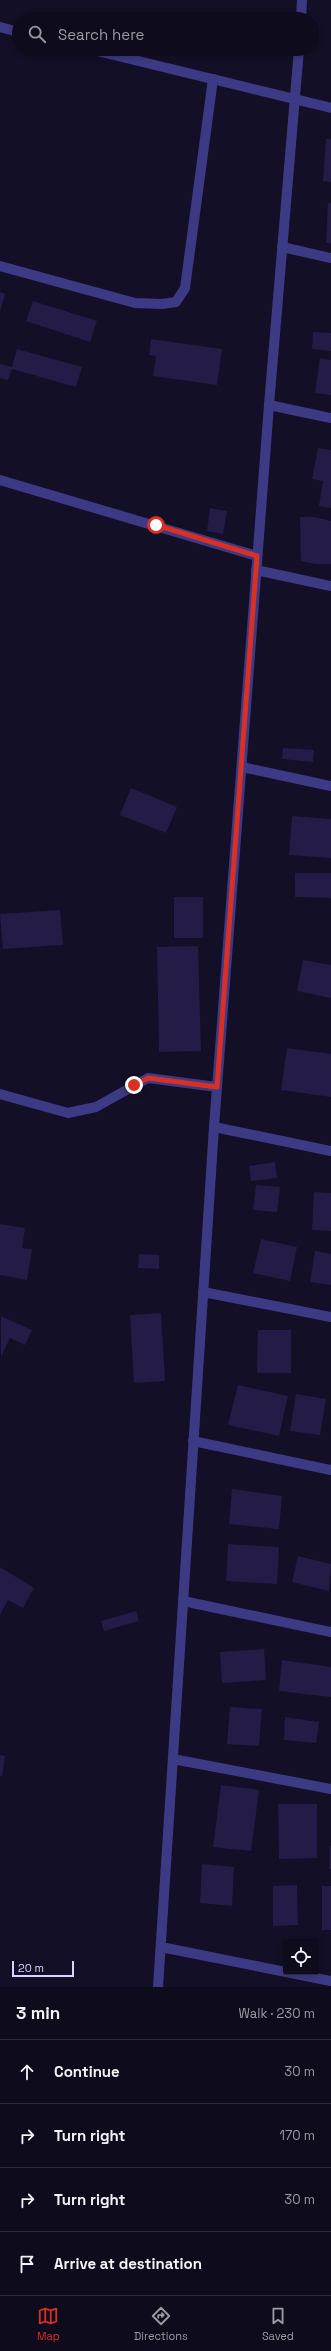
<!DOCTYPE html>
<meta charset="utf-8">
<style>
:root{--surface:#0e0b1c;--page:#1c1929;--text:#f1f3f6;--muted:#9b9ba3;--line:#2e2b3b;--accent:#d93025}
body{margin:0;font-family:"Space Grotesk",sans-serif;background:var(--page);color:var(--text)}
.controls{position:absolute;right:12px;bottom:12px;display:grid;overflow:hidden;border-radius:4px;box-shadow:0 2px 6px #0003}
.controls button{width:36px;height:36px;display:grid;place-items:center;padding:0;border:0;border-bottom:1px solid var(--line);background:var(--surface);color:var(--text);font:20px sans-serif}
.scale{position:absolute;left:12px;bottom:10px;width:62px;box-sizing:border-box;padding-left:4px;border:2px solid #d9d4ff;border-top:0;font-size:11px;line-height:14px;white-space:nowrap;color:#d9d4ff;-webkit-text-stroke:3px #130f26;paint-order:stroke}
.stop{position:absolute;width:12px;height:12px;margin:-9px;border:3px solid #d93025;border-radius:50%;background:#fff}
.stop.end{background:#d93025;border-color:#fff;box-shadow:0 1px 4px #0008}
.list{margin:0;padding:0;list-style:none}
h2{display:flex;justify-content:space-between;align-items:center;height:52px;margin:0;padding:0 16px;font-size:17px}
h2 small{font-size:13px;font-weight:400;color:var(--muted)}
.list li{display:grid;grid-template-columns:26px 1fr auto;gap:12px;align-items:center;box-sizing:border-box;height:64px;padding:0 16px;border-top:1px solid var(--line)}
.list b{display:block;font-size:15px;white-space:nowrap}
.list em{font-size:13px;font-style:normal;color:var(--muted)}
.icon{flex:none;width:22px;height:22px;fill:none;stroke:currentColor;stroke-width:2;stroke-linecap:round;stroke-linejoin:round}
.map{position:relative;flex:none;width:331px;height:1987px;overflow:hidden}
.search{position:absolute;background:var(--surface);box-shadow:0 2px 6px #0003;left:12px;right:12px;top:12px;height:44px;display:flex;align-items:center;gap:10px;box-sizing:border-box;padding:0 14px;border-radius:22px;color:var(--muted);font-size:15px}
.sheet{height:308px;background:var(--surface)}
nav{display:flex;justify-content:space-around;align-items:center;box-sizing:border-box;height:56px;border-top:1px solid var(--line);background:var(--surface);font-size:11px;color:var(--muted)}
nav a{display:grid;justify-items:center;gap:2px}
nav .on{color:var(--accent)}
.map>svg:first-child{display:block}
</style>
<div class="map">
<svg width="331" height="1987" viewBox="0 0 331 1987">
<rect width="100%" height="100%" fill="#130f26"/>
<g fill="#241b47">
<polygon points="326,139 331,139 331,182 323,181"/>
<polygon points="328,203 331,203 331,243 326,243"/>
<polygon points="0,292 5,294 0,312"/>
<polygon points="33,301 97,321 90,342 26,321"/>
<polygon points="313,332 331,333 331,351 312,349"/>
<polygon points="151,339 222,349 217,385 153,376 156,356 149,355"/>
<polygon points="17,349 82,367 76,387 12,369 8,380 0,378 0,364 12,367"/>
<polygon points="320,358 331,360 331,395 315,393"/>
<polygon points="318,448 331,450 331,508 319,506 323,481 312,479"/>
<polygon points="210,508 227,511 223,534 207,531"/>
<polygon points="300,517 314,517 331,521 331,564 315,564 301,561"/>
<polygon points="283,748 314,750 313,762 282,759"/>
<polygon points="131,788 177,807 166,833 120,815"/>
<polygon points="292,816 331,819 331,858 289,855"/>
<polygon points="295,873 331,873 331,898 295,897"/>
<rect x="174" y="897" width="29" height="41"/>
<polygon points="60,910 63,945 3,949 0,914"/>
<polygon points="198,946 201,1051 159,1052 157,947"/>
<polygon points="303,960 331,965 331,998 297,991"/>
<polygon points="287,1048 331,1054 331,1097 281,1090"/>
<polygon points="275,1162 277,1178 251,1181 249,1166"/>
<polygon points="256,1185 280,1187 277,1212 253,1210"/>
<polygon points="314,1192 331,1193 331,1231 312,1230"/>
<polygon points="0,1224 25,1228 22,1248 32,1249 27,1280 0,1275"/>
<polygon points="261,1239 297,1247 290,1281 253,1273"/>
<polygon points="315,1251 331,1254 331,1285 310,1282"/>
<polygon points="139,1254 159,1255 159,1269 138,1268"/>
<polygon points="161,1313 165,1381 134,1383 130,1315"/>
<polygon points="1,1316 32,1330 25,1345 10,1338 1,1357"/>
<polygon points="258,1330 291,1330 291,1373 257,1373"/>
<polygon points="238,1385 288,1396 279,1436 228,1425"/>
<polygon points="296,1394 326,1399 320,1435 290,1431"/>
<polygon points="232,1489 282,1496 279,1529 229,1524"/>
<polygon points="228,1544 279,1547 277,1584 226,1581"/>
<polygon points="298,1556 331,1564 329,1591 292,1582"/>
<polygon points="0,1567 34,1588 23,1608 8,1600 0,1615"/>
<polygon points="136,1611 139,1621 104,1631 101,1621"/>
<polygon points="264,1649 266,1680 222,1683 220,1652"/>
<polygon points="282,1660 331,1667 331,1697 279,1691"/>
<polygon points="230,1707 262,1709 259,1746 227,1744"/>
<polygon points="285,1717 319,1722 316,1743 284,1740"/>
<polygon points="0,1755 5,1756 2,1776 0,1776"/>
<polygon points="221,1785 259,1790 251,1851 213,1847"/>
<polygon points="278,1804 317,1804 317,1858 279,1859"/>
<polygon points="330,1846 331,1846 331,1869 329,1869"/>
<polygon points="202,1864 234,1867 232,1906 200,1903"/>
<polygon points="297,1885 298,1925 273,1926 273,1886"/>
<rect x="322" y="1886" width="9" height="44"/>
</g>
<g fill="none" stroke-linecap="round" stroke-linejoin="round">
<g stroke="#3d3a85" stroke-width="10">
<polyline points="301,19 302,0"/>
<polyline points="0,27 19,32"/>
<polyline points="89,49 331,108"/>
<polyline points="282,247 331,258"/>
<polyline points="0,266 135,303 162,304 176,302 185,288 213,79"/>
<polyline points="269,405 331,418"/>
<polyline points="0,480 257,556"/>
<polyline points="256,570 331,586"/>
<polyline points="242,767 331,786"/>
<polyline points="0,1094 68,1113 96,1107 148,1078 217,1087"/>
<polyline points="214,1127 331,1151"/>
<polyline points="203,1292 331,1317"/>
<polyline points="193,1441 331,1470"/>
<polyline points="183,1601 331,1632"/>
<polyline points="173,1759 331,1789"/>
<polyline points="161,1947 331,1981"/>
<polyline points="158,1987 214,1127 269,405 299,49"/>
</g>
</g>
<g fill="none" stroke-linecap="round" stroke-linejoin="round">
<polyline stroke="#d93025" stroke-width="5" points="134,1085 148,1078 217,1087 257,556 156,525"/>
</g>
</svg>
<div class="controls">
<button><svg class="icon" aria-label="locate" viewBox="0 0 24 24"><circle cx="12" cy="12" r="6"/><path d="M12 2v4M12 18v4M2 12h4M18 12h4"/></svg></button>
</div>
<div class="scale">20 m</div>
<div class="stop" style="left:156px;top:525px"></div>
<div class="stop end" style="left:134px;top:1085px"></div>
<div class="search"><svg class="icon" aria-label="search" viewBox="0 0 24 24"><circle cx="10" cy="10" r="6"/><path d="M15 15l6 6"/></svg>Search here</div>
</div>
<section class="sheet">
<h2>3 min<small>Walk · 230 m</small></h2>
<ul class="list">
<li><svg class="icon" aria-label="ahead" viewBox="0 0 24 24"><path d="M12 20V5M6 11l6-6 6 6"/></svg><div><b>Continue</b></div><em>30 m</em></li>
<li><svg class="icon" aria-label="right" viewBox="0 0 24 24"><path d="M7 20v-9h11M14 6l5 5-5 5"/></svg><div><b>Turn right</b></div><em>170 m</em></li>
<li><svg class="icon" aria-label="right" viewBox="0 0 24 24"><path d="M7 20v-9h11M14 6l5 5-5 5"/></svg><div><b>Turn right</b></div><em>30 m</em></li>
<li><svg class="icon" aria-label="arrive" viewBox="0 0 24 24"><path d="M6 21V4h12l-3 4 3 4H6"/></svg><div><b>Arrive at destination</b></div></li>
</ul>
</section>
<nav>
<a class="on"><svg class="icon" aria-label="map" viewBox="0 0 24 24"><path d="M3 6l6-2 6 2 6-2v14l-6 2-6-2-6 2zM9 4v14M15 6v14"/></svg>Map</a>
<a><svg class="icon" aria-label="directions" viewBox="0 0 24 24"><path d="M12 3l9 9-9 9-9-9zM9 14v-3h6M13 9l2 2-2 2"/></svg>Directions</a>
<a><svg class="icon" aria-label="saved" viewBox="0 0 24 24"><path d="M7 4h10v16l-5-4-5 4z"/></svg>Saved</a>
</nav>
